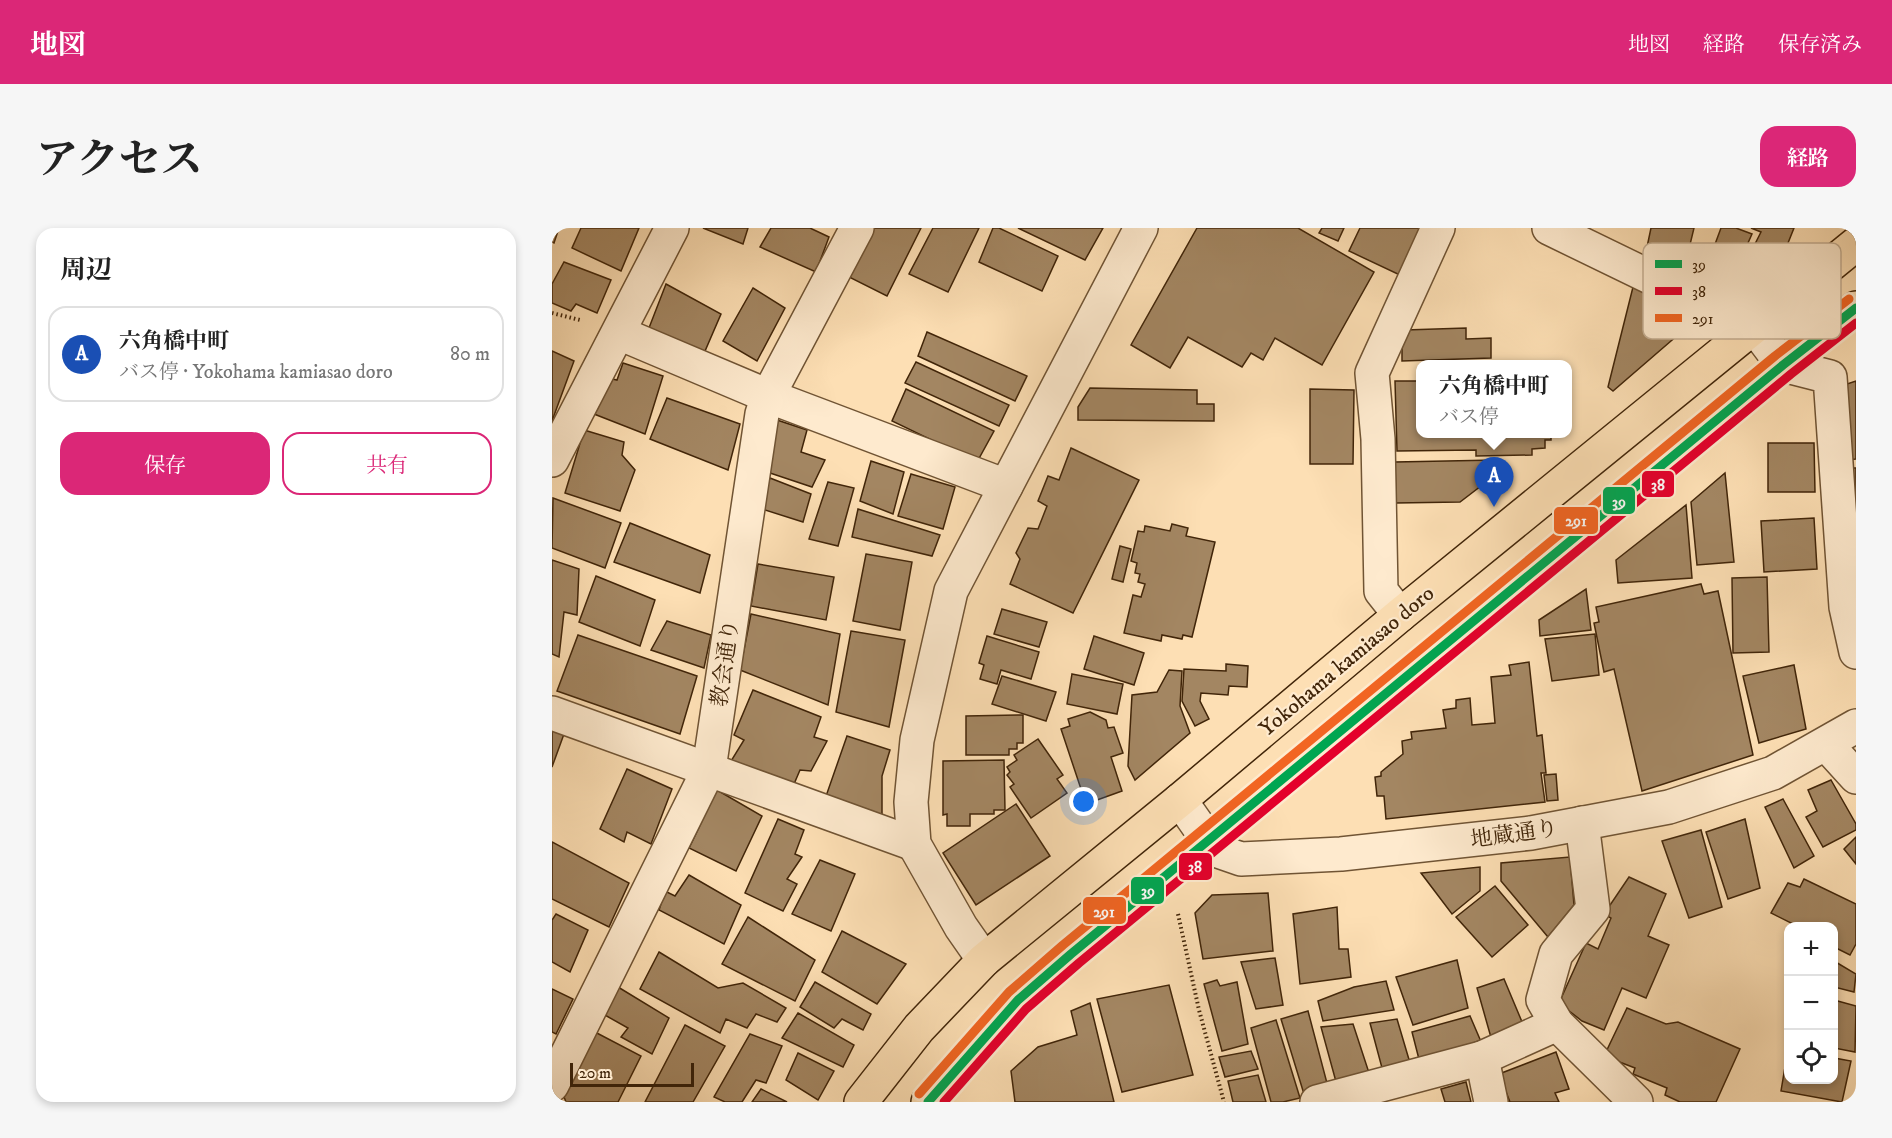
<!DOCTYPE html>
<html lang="ja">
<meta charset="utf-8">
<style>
:root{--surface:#fff;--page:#f6f6f6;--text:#222;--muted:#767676;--line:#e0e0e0;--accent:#db2777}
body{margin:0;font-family:"IM FELL DW Pica","Noto Serif JP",serif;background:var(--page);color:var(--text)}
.controls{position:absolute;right:18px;bottom:18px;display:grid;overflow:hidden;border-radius:12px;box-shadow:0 3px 9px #0003}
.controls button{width:54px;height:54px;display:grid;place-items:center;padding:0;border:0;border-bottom:2px solid var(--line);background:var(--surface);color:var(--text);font:30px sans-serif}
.scale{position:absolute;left:18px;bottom:15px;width:124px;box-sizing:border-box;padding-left:6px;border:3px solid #412509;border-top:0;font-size:16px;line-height:21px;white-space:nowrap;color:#412509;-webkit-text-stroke:4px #feeace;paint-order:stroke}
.you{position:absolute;left:532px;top:574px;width:21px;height:21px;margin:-15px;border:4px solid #fff;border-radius:50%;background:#1a73e8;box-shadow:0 0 0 9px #1a73e833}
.badge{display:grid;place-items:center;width:39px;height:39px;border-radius:50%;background:var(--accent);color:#fff;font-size:20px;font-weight:700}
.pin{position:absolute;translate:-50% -50px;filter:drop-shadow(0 2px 3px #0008)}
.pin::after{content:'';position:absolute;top:32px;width:21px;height:18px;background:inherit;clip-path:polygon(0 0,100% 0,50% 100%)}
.popup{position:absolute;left:864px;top:132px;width:156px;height:78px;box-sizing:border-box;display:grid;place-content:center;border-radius:12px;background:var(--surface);filter:drop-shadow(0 2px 4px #0005);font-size:20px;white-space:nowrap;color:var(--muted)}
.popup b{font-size:22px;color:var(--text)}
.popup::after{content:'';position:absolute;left:50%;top:100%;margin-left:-12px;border:12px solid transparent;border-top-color:var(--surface)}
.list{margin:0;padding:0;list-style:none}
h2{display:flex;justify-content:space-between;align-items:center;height:78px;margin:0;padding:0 24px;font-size:26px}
h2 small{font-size:20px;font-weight:400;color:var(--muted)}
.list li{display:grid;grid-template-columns:39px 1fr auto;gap:18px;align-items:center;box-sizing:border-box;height:96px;margin:0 12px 12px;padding:0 12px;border:2px solid var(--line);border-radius:18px}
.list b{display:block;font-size:22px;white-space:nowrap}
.list p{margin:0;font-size:20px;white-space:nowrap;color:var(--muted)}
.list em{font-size:20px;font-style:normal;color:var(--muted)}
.actions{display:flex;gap:12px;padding:18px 24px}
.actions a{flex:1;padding:14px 0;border:2px solid var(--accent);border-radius:18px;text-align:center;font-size:21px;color:var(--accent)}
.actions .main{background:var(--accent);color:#fff}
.icon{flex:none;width:33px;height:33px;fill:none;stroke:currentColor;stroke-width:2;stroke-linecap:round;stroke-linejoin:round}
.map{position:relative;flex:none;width:1304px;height:874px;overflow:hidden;border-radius:18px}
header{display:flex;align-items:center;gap:36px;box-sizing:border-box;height:84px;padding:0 30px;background:var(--accent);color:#fff}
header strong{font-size:28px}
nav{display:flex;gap:33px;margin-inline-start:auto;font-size:21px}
.intro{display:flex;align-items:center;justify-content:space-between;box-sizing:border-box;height:144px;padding:0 36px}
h1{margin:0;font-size:42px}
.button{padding:15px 27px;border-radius:18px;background:var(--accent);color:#fff;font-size:21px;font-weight:700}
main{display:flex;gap:36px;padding:0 36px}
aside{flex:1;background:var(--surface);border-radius:18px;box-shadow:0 3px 9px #0003}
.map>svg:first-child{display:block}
</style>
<header>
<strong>地図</strong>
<nav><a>地図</a><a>経路</a><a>保存済み</a></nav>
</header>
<div class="intro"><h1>アクセス</h1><a class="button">経路</a></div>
<main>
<aside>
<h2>周辺<small></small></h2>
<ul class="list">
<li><span class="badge" style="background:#1a4fb4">A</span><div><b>六角橋中町</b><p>バス停 · Yokohama kamiasao doro</p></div><em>80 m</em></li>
</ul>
<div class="actions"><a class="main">保存</a><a>共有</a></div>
</aside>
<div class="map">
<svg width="1304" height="874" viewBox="0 0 1304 874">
<rect width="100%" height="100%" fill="#fddfb4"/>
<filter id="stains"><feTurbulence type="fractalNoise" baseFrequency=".00333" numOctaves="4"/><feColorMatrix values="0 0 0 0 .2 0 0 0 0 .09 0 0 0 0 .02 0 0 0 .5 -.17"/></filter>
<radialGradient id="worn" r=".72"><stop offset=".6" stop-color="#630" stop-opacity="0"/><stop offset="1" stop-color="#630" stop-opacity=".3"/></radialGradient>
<g fill="#a38662" stroke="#412509" stroke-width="1.5">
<polygon points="0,0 7,0 2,15 0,14"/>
<polygon points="29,0 87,0 69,43 20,20"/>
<polygon points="151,0 196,0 191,16"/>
<polygon points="219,0 258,0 277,9 264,44 208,19"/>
<polygon points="318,0 369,0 335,68 295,48"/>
<polygon points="381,0 427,0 396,64 357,46"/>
<polygon points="441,0 447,0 506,28 490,63 427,34"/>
<polygon points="466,0 551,0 533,32"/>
<polygon points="645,0 746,0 822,44 770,137 723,110 711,132 699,125 690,139 636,109 618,140 579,117"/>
<polygon points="770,0 792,0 786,13 767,5"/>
<polygon points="808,0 872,0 850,48 797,23"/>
<polygon points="1099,0 1142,0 1135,29 1095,19"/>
<polygon points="1169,0 1184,0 1200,6 1196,15 1209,35 1181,57 1152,46"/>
<polygon points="1199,0 1242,0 1236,15 1216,32 1203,16 1209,4"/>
<polygon points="12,34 59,52 45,85 24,76 19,83 0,75 0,56"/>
<polygon points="114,56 169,86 150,130 95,105"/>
<polygon points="1081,59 1131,80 1134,100 1061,163 1056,159"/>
<polygon points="201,60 233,80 205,133 171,113"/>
<polygon points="914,100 914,111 939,110 939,130 850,133 850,107 853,102"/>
<polygon points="375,104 475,148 463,173 366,128"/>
<polygon points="0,123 22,133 0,193"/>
<polygon points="364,134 457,177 447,198 353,155"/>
<polygon points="71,135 111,148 93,206 42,186 56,150 65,152"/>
<polygon points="843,153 868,153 868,206 999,206 999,212 993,212 993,220 980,221 980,227 924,228 924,222 845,223"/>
<polygon points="1304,153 1304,231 1294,232 1292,157"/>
<polygon points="538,160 645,162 645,176 662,176 662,193 526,192 526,179"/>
<polygon points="354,161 442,203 425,234 340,193"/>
<polygon points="758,161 802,162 801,236 758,236"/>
<polygon points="115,170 188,196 176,242 98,211"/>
<polygon points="225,192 255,202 249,224 273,232 260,259 215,244"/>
<polygon points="32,202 72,214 70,227 83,242 68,283 13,265"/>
<polygon points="1216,215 1262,215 1263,264 1216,264"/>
<polygon points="519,220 587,252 521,385 458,356 468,331 464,325 476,300 486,301 495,278 486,273 496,248 507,252"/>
<polygon points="945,232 946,245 908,274 844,275 843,234"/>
<polygon points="319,233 352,244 341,286 308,273"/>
<polygon points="1299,240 1304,240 1304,281 1302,281"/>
<polygon points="1173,245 1182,334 1145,337 1139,274"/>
<polygon points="359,246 403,259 391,301 346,288"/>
<polygon points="218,250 259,266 251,294 207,280"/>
<polygon points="276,254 302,260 286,318 257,311"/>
<polygon points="1,270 69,295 53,340 0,320"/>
<polygon points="1134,277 1140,350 1066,355 1064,332"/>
<polygon points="306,281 388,307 380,328 300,309"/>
<polygon points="1262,290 1265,341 1212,344 1209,293"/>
<polygon points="78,295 158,327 148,365 62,334"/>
<polygon points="620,296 636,300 634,308 663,314 640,409 631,407 630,411 610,407 609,413 572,405 581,367 589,369 593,356 586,354 588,346 583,345 585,335 579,333 586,303 592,304 593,298 618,303"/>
<polygon points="568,318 579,321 571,354 560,351"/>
<polygon points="314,326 360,334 348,402 301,393"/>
<polygon points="0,332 27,341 25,387 12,384 7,429 0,426"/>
<polygon points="206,336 282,349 274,392 199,378"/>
<polygon points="44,348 103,372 88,418 27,394"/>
<polygon points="1215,349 1217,424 1181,425 1180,350"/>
<polygon points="1149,356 1152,366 1166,363 1201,527 1090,563 1062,441 1052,444 1042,395 1047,394 1044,379"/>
<polygon points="1034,361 1039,402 988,408 987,392"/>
<polygon points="450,381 495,394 487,419 442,406"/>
<polygon points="199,386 288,406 276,477 188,442"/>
<polygon points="115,393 159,407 152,440 99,422"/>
<polygon points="299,403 353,412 337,499 284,484"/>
<polygon points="1043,406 1047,447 1000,453 993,411"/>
<polygon points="26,407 145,448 128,506 5,463"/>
<polygon points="435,408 487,424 479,451 449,442 445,456 428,451 432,437 427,435"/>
<polygon points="542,408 592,425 582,457 532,441"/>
<polygon points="977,434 985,508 990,507 994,545 989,545 993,574 834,591 832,568 825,568 823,549 829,548 829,544 851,526 850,513 860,511 859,504 894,500 891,482 904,480 904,472 918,470 920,497 943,495 939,449 959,447 957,437"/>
<polygon points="674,436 696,438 695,459 677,458 676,467 649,465 648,473 657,491 643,498 630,473 632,441 674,443"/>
<polygon points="1242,437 1254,501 1207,515 1191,448"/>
<polygon points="617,442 630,443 628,478 638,505 583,552 576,538 580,467 605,464"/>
<polygon points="520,446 571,456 565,486 515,476"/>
<polygon points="450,448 504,464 494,493 440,476"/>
<polygon points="201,462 269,489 262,509 275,513 259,543 248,542 242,556 179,533 192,512 182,507"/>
<polygon points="538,484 554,492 556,500 562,499 571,525 559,529 570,563 534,576 509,501 518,498 516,491"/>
<polygon points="471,487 471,515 465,515 465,521 457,521 457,527 414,527 414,488"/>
<polygon points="0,502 12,506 0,539"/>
<polygon points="295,508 338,522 330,548 330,593 273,571"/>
<polygon points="486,511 511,547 505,551 515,565 479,590 458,559 462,556 455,547 458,544 455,539 465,532 462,527"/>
<polygon points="452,532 453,582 442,582 442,586 418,586 418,598 395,598 395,586 391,587 391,533"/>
<polygon points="75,541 120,561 99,616 75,604 72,614 48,601"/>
<polygon points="1004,546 1006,572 995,573 992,547"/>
<polygon points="1279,552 1304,596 1304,602 1271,619 1254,589 1265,583 1256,562"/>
<polygon points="165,562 210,588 184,643 137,620"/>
<polygon points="1231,571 1262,628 1242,640 1213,579"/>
<polygon points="464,576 498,628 424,677 391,625"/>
<polygon points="226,591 252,602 243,626 250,629 235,651 245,656 231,683 193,665"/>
<polygon points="1193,591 1208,660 1176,671 1154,604"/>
<polygon points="1149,602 1170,679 1137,690 1110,613"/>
<polygon points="1304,609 1304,636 1292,621"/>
<polygon points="0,614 77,655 57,699 0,671"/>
<polygon points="1018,629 1022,677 996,709 949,653 949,635"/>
<polygon points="268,632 303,646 279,703 240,686"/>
<polygon points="928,639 928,663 900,686 869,645"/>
<polygon points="137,647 189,677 172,716 107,682 113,663 123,668"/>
<polygon points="1077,649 1114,666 1096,708 1117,717 1094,770 1070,760 1052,802 1030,793 1007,775 1034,715 1046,721 1059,690 1052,686"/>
<polygon points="1252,651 1304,676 1304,716 1298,727 1282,719 1282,698 1245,698 1219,685 1236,655 1248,659"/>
<polygon points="943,658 976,697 940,729 904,689"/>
<polygon points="716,665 721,723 651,731 643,685 660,667"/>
<polygon points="785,679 787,721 796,721 799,749 748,756 741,686"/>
<polygon points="4,686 36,702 18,744 0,734 0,692"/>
<polygon points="196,689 263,732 243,773 170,736"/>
<polygon points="290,703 354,736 325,776 270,744"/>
<polygon points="107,724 166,760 191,755 234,780 225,794 204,786 195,800 174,791 168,805 88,761"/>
<polygon points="723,730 731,777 704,781 689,734"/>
<polygon points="905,732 916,780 861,797 844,749"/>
<polygon points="1282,733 1304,746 1302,764 1282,759"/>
<polygon points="952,751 973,801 940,813 925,760"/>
<polygon points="665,752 668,758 685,754 696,816 670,823 652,756"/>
<polygon points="834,753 842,782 771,793 766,773 802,759"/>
<polygon points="263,754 319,786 311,802 290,791 282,800 248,779"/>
<polygon points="617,757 641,847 570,864 545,771"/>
<polygon points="66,759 117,790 100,826 69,809 76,800 51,786"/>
<polygon points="0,761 21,771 4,806 0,804"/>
<polygon points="1282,772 1304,778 1303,824 1282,820"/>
<polygon points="538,775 562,874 463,874 459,843 486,819 525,807 519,783"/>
<polygon points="1075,780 1114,796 1126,794 1188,821 1164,874 1128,874 1113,867 1115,860 1081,846 1083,840 1052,828"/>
<polygon points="756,783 776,859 752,866 729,791"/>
<polygon points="246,785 302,817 291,839 230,810"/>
<polygon points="918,788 933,823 869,839 860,804"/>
<polygon points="845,791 858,835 830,840 818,795"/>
<polygon points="724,792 748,870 731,874 719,874 699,800"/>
<polygon points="801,796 819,851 786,861 769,799"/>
<polygon points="133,797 173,818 141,874 93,874"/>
<polygon points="41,803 89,828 66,874 14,874 9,861"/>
<polygon points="198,806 230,818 214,855 204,852 190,874 173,874 162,869"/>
<polygon points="1236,821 1236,852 1282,852 1282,830 1299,833 1290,874 1229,863"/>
<polygon points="699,823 706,841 673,849 667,829"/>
<polygon points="1004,824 1017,861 1003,865 1007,874 958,874 947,846"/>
<polygon points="246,825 282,843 266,872 234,852"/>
<polygon points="706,847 714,874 681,874 676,853"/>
<polygon points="914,854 919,874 893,874 889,861"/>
<polygon points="209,861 235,874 200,874"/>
</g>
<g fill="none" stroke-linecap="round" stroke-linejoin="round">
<g stroke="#705434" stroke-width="36">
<g id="street">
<polyline points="997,0 1203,100 1231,137 1278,149 1294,379 1304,424"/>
<polyline points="67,105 216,168 454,258"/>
<polyline points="0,232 120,0"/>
<polyline points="848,387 829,363 826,211 820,145 886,0"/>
<polyline points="0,485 362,616"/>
<polyline points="1275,517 1304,549"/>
<polyline points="628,572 663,622 689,631 789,626 979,605 1117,579 1221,545 1304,498"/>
<polyline points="1030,595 1041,681 1004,726 991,772 1005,796 1084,874"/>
<polyline points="432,732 409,699 362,616 359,574 365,512 399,363 589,0"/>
<polyline points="930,830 939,874"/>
<polyline points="0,857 157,541 210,186 216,168 305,0"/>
<polyline points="765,874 930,830 1005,796"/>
</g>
</g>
<g stroke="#412509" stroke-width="36">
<g id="primary">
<polyline points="309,874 367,800 432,732 628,572 848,387 1304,16"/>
<polyline points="376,874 466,772 519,726 1231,137 1304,80"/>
</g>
</g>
<g stroke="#412509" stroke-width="4" stroke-dasharray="1.5 3" stroke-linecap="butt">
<polyline points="0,85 28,92"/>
<polyline points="626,686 647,782 672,874"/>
</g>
<use href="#street" stroke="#feeace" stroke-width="33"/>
<use href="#primary" stroke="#fddfb4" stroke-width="33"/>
<g stroke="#feeace" stroke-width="14">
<polyline id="bus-1" points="376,874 466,772 519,726 1231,137 1304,80"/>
</g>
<g stroke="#feeace" stroke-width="14">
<polyline id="bus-2" points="392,874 474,781 527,735 1239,146 1304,95"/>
</g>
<g stroke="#feeace" stroke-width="14">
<polyline id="bus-3" points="367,866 457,764 511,717 1223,128 1297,71"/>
</g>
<use href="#bus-1" stroke="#00a651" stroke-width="9"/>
<use href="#bus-2" stroke="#e4002b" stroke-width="9"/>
<use href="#bus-3" stroke="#f26522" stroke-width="9"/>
</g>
<g text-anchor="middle" stroke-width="4.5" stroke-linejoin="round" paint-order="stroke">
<g font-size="22" fill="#412509" stroke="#feeace">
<text transform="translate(794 432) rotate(-40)" y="8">Yokohama kamiasao doro</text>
<text transform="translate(172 435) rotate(-82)" y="8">教会通り</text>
<text transform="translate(962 605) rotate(-8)" y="8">地蔵通り</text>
</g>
</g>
<rect x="1091" y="15" width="198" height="96" rx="9" fill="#feeace" stroke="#c5af93" stroke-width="1.5"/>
<rect x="1103" y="32" width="27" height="8" fill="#00a651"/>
<rect x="1103" y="59" width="27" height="8" fill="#e4002b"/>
<rect x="1103" y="86" width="27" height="8" fill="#f26522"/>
<g font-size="16" fill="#412509">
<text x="1140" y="42">39</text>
<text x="1140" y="69">38</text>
<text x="1140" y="96">291</text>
</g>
<g stroke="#feeace" stroke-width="2">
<rect x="1089" y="242" width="34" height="28" rx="6" fill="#e4002b"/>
<rect x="1050" y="258" width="34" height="29" rx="6" fill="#00a651"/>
<rect x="1001" y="278" width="46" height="29" rx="6" fill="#f26522"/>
<rect x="626" y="624" width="35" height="29" rx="6" fill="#e4002b"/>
<rect x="578" y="648" width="35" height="29" rx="6" fill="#00a651"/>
<rect x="530" y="668" width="45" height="29" rx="6" fill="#f26522"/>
</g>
<g font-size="16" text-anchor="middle" font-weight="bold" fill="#fff">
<text x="1106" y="262">38</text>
<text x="1067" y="279">39</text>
<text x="1024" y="298">291</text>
<text x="643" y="644">38</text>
<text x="596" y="668">39</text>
<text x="552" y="689">291</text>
</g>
<rect width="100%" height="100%" filter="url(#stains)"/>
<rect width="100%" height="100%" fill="url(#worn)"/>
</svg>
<div class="controls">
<button>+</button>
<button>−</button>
<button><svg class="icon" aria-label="locate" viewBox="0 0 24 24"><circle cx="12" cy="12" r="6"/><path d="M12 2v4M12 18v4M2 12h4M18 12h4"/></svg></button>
</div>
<div class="scale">20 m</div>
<div class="you"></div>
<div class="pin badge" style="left:942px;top:279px;background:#1a4fb4">A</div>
<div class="popup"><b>六角橋中町</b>バス停</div>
</div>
</main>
